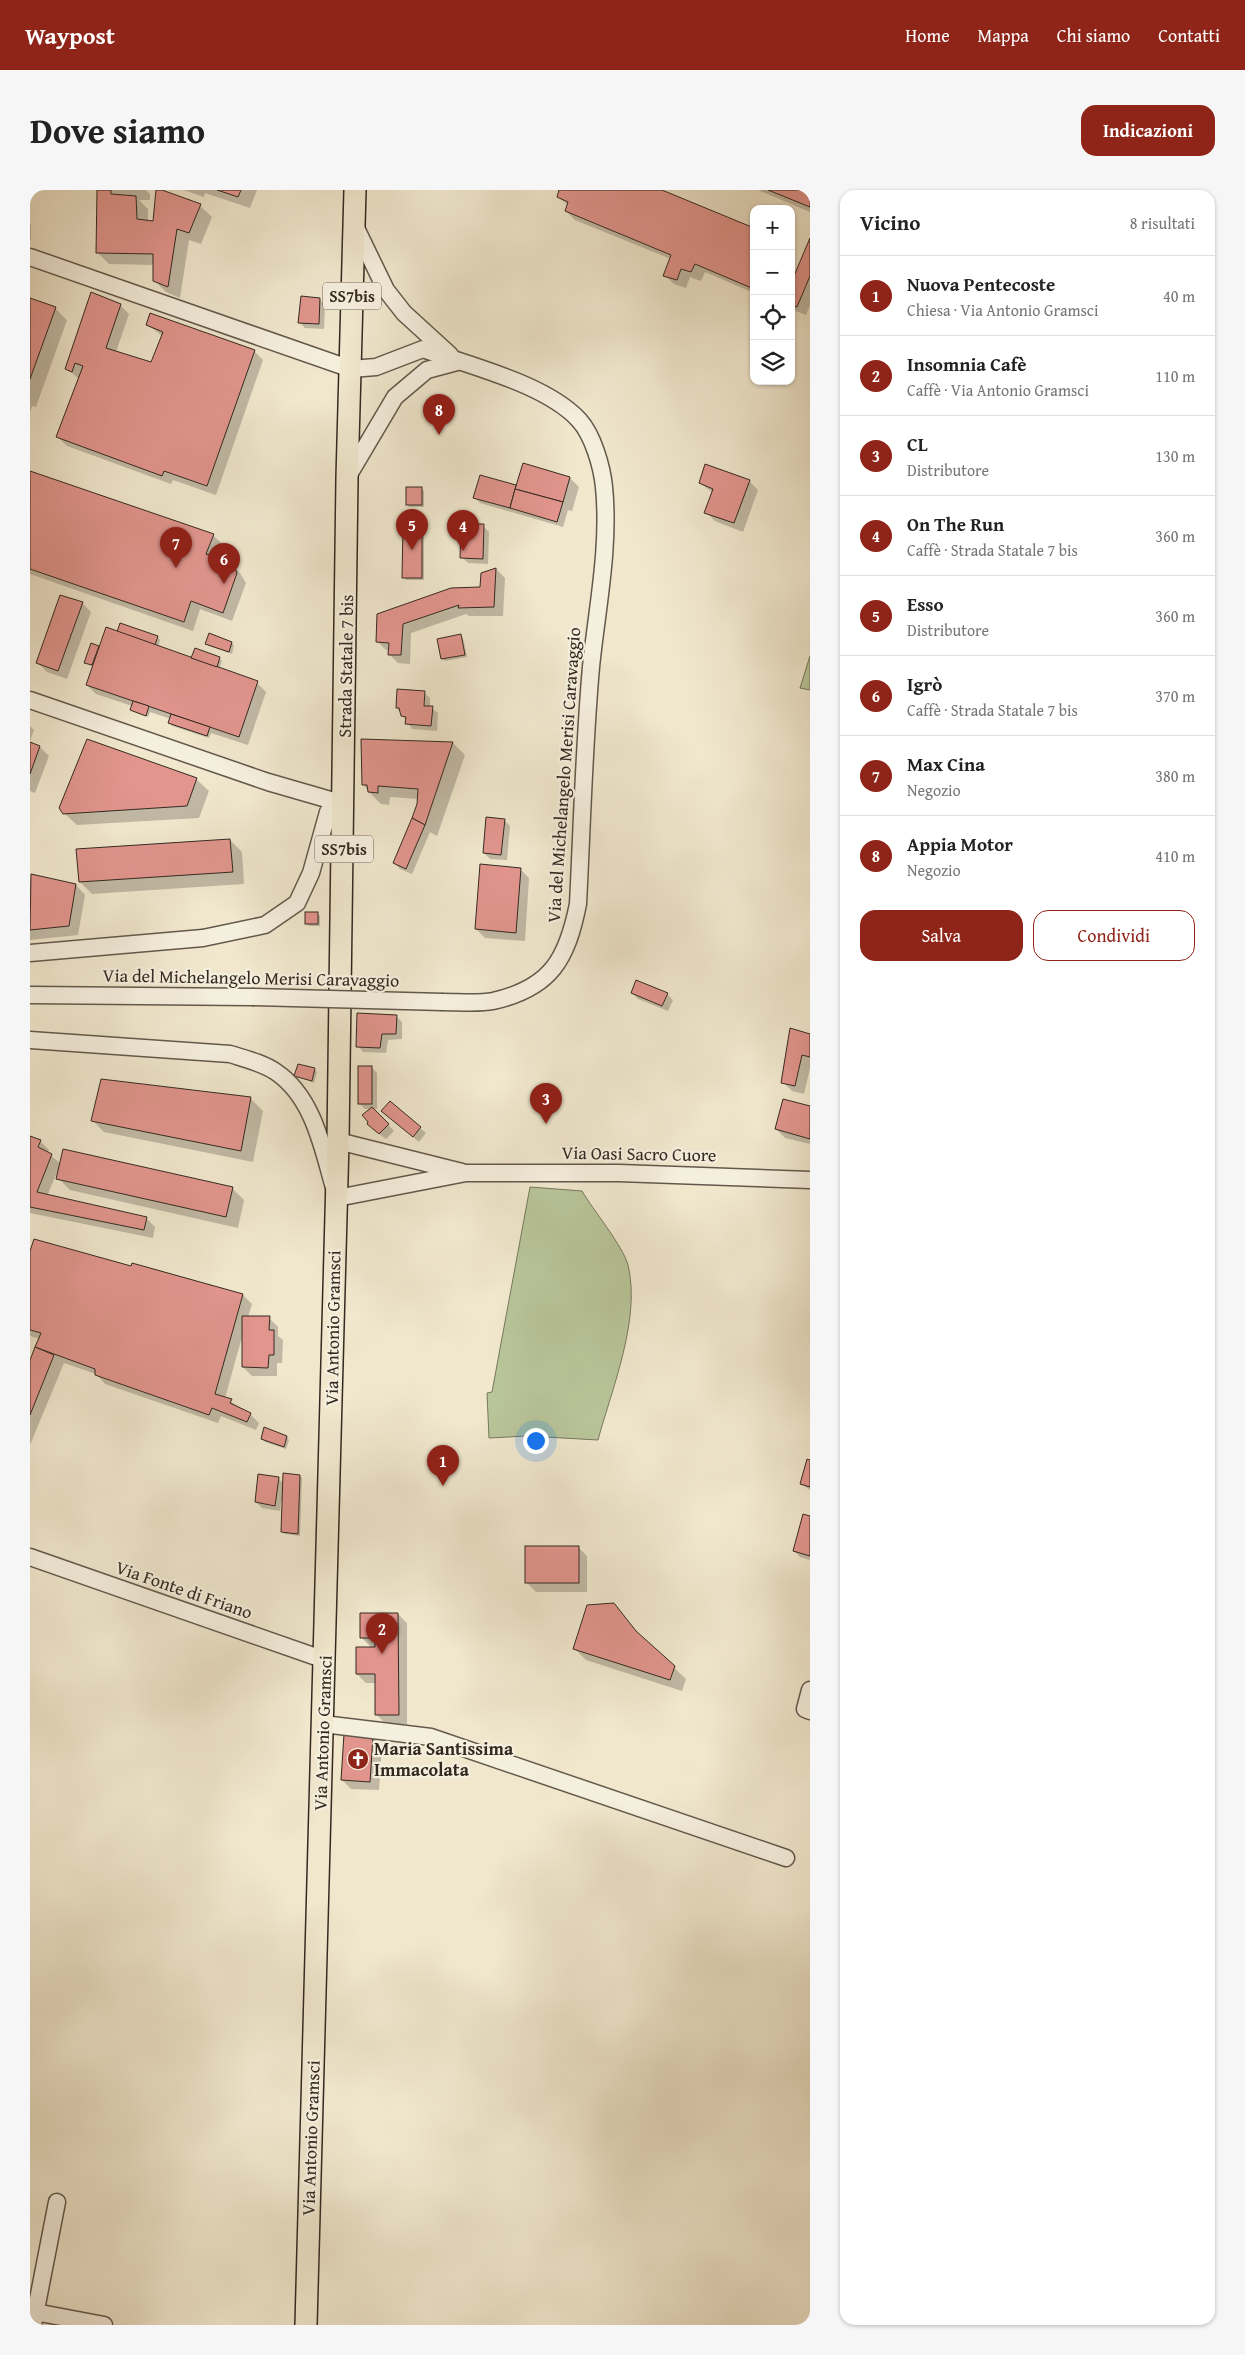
<!DOCTYPE html>
<html lang="it">
<meta charset="utf-8">
<style>
:root{--surface:#fff;--page:#f6f6f6;--text:#222;--muted:#767676;--line:#e0e0e0;--accent:#8f2418}
body{margin:0;font-family:"Gentium Book Plus",serif;background:var(--page);color:var(--text)}
.controls{position:absolute;right:15px;top:15px;display:grid;overflow:hidden;border-radius:10px;box-shadow:0 1px 4px #0004}
.controls button{width:45px;height:45px;display:grid;place-items:center;padding:0;border:0;border-bottom:1px solid var(--line);background:var(--surface);color:var(--text);font:25px sans-serif}
.you{position:absolute;left:505px;top:1250px;width:18px;height:18px;margin:-12px;border:4px solid #fff;border-radius:50%;background:#1a73e8;box-shadow:0 0 0 8px #1a73e833}
.badge{display:grid;place-items:center;width:32px;height:32px;border-radius:50%;background:var(--accent);color:#fff;font-size:16px;font-weight:700}
.pin{position:absolute;translate:-50% -41px;filter:drop-shadow(0 1px 2px #0008)}
.pin::after{content:'';position:absolute;top:26px;width:18px;height:15px;background:inherit;clip-path:polygon(0 0,100% 0,50% 100%)}
.list{margin:0;padding:0;list-style:none}
h2{display:flex;justify-content:space-between;align-items:center;height:65px;margin:0;padding:0 20px;font-size:21px}
h2 small{font-size:16px;font-weight:400;color:var(--muted)}
.list li{display:grid;grid-template-columns:32px 1fr auto;gap:15px;align-items:center;box-sizing:border-box;height:80px;padding:0 20px;border-top:1px solid var(--line)}
.list b{display:block;font-size:19px;white-space:nowrap}
.list p{margin:0;font-size:16px;white-space:nowrap;color:var(--muted)}
.list em{font-size:16px;font-style:normal;color:var(--muted)}
.actions{display:flex;gap:10px;padding:15px 20px}
.actions a{flex:1;padding:11px 0;border:1px solid var(--accent);border-radius:15px;text-align:center;font-size:18px;color:var(--accent)}
.actions .main{background:var(--accent);color:#fff}
.icon{flex:none;width:28px;height:28px;fill:none;stroke:currentColor;stroke-width:2;stroke-linecap:round;stroke-linejoin:round}
.map{position:relative;flex:none;width:780px;height:2135px;overflow:hidden;border-radius:15px}
header{display:flex;align-items:center;gap:30px;box-sizing:border-box;height:70px;padding:0 25px;background:var(--accent);color:#fff}
header strong{font-size:24px}
nav{display:flex;gap:28px;margin-inline-start:auto;font-size:18px}
.intro{display:flex;align-items:center;justify-content:space-between;box-sizing:border-box;height:120px;padding:0 30px}
h1{margin:0;font-size:35px}
.button{padding:12px 22px;border-radius:15px;background:var(--accent);color:#fff;font-size:18px;font-weight:700}
main{display:flex;gap:30px;padding:0 30px}
aside{flex:1;background:var(--surface);border-radius:15px;box-shadow:0 1px 4px #0004}
.map>svg:first-child{display:block}
</style>
<header>
<strong>Waypost</strong>
<nav><a>Home</a><a>Mappa</a><a>Chi siamo</a><a>Contatti</a></nav>
</header>
<div class="intro"><h1>Dove siamo</h1><a class="button">Indicazioni</a></div>
<main>
<div class="map">
<svg width="780" height="2135" viewBox="0 0 780 2135">
<rect width="100%" height="100%" fill="#f0e7cd"/>
<filter id="stains"><feTurbulence type="fractalNoise" baseFrequency=".004" numOctaves="4"/><feColorMatrix values="0 0 0 0 .2 0 0 0 0 .09 0 0 0 0 .02 0 0 0 .5 -.17"/></filter>
<radialGradient id="worn" r=".72"><stop offset=".6" stop-color="#630" stop-opacity="0"/><stop offset="1" stop-color="#630" stop-opacity=".3"/></radialGradient>
<g fill="#b8c599" stroke="#76775d">
<polygon points="780,466 780,500 770,498"/>
<path d="M 500,997 L 552,1001 C 563,1020 593,1056 598,1075 C 611,1129 582,1198 568,1250 L 497,1246 L 459,1248 L 457,1203 L 462,1202 Z"/>
</g>
<g fill="#0003">
<polygon points="69,0 116,0 120,4 120,10 109,10 118,19 118,32 124,33 127,0 170,16 182,27 171,54 159,50 150,108 136,102 124,90 124,75 79,74 67,62"/>
<polygon points="154,0 227,0 220,18 175,3 174,7"/>
<polygon points="530,0 629,0 724,39 724,103 675,82 671,91 660,87 656,98 644,94 635,85 641,69 545,30 536,21 538,15 528,7"/>
<polygon points="728,0 780,0 780,22"/>
<polygon points="0,33 1,35 1,50 0,50"/>
<polygon points="780,51 780,115 776,125 761,119 761,95"/>
<polygon points="761,58 765,62 761,72"/>
<polygon points="0,109 25,118 37,130 6,217 2,216 0,222"/>
<polygon points="289,109 295,115 294,139 275,138 269,132"/>
<polygon points="90,115 99,124 86,162 121,174 132,146 117,134 224,161 233,170 186,305 143,290 141,294 37,256 28,247 49,189 37,179"/>
<polygon points="0,282 183,345 192,354 187,368 201,373 210,383 216,393 202,431 170,419 163,441 0,384"/>
<polygon points="450,286 487,298 540,288 549,297 542,321 538,320 533,337 450,313 444,307"/>
<polygon points="719,291 728,300 713,342 685,331 676,322 683,303 670,293"/>
<polygon points="392,299 394,301 394,317 379,317 377,314"/>
<polygon points="453,336 459,342 458,374 438,373 432,367"/>
<polygon points="391,337 394,340 394,390 376,390 374,387"/>
<polygon points="466,379 475,388 473,426 439,426 436,424 381,443 380,474 368,473 359,464 359,461 356,460 347,451 348,425 452,398"/>
<polygon points="52,413 61,422 37,489 17,482 8,473"/>
<polygon points="91,434 128,447 130,450 128,457 166,471 189,468 192,471 189,479 227,493 236,502 218,555 181,543 179,548 142,536 140,533 141,529 120,522 118,527 104,522 101,520 102,516 66,504 57,495 63,477 55,472 68,457 70,458 88,443"/>
<polygon points="179,445 202,453 204,455 202,464 179,456 176,454"/>
<polygon points="430,446 433,448 437,467 415,471 412,469 409,450"/>
<polygon points="394,503 400,508 400,517 408,523 407,541 382,539 367,518"/>
<polygon points="0,536 4,540 0,551"/>
<polygon points="58,550 167,590 179,601 169,628 47,635 34,623"/>
<polygon points="333,550 423,553 435,565 407,646 400,642 382,684 370,679 364,673 382,631 388,609 360,607 359,615 351,614 339,602 333,594"/>
<polygon points="0,553 10,557 19,566 5,603 0,601"/>
<polygon points="474,630 480,636 477,670 460,669 454,663"/>
<polygon points="200,650 212,662 214,694 62,704 50,692"/>
<polygon points="490,679 499,688 495,751 455,748 446,739"/>
<polygon points="2,685 46,695 55,705 48,745 0,750 0,692"/>
<polygon points="287,723 290,726 290,736 279,736 276,733"/>
<polygon points="602,803 637,804 643,810 638,821 608,809"/>
<polygon points="366,826 372,832 372,849 358,850 356,863 333,862 328,856"/>
<polygon points="780,845 780,878 774,904 762,901 753,892"/>
<polygon points="341,877 347,883 347,919 343,919 364,941 356,949 344,940 341,919 335,919 329,913"/>
<polygon points="284,879 287,882 284,893 265,886"/>
<polygon points="72,890 221,909 233,921 223,972 74,942 62,930"/>
<polygon points="780,917 780,954 755,948 746,939"/>
<polygon points="359,927 390,938 396,943 389,952"/>
<polygon points="0,948 10,951 19,960 18,963 31,974 202,998 214,1010 208,1038 40,1000 28,988 28,980 17,1006 116,1028 125,1037 123,1048 0,1023"/>
<polygon points="0,1064 102,1078 213,1105 222,1114 218,1127 239,1128 248,1137 248,1146 253,1150 252,1173 247,1173 247,1186 222,1186 213,1177 212,1147 195,1208 220,1224 229,1233 226,1240 191,1226 188,1233 75,1194 66,1184 34,1173 0,1255 0,1173 10,1149 0,1146"/>
<polygon points="235,1239 257,1247 259,1250 256,1259 235,1252 232,1249"/>
<polygon points="780,1271 780,1300 771,1294"/>
<polygon points="270,1286 272,1288 270,1346 255,1344 252,1342 253,1312 251,1312 250,1321 232,1318 226,1312 248,1288 254,1294"/>
<polygon points="780,1327 780,1370 770,1367 764,1361"/>
<polygon points="548,1357 557,1366 557,1402 506,1402 497,1393"/>
<polygon points="583,1414 614,1450 656,1489 652,1501 556,1470 544,1458"/>
<polygon points="368,1424 377,1433 377,1534 356,1534 347,1525 346,1493 336,1493 327,1484 343,1459 331,1447"/>
<polygon points="343,1547 352,1556 349,1600 321,1599 312,1590"/>
</g>
<g fill="#e1958d" stroke="#342921">
<polygon points="67,0 81,0 81,4 106,6 107,29 123,31 126,0 132,0 171,14 159,43 147,39 138,97 123,91 123,64 66,63"/>
<polygon points="187,0 211,0 208,7"/>
<polygon points="529,0 632,0 724,38 724,99 665,74 661,82 651,79 647,90 633,86 641,65 535,21 538,12 527,7"/>
<polygon points="738,0 780,0 780,17"/>
<polygon points="780,48 780,86 767,117 761,115 761,93"/>
<polygon points="61,102 91,114 76,158 121,172 133,142 116,135 120,123 225,160 177,296 134,281 132,286 26,247 53,176 45,173 42,182 35,179"/>
<polygon points="271,106 290,108 289,134 268,133"/>
<polygon points="0,108 26,117 0,189"/>
<polygon points="493,273 540,287 533,312 485,299"/>
<polygon points="675,274 720,290 704,333 674,323 683,299 669,293"/>
<polygon points="0,281 184,344 176,364 202,372 207,383 193,423 161,411 154,432 0,379"/>
<polygon points="450,285 486,295 480,318 443,308"/>
<rect x="376" y="297" width="16" height="18"/>
<polygon points="485,299 533,312 527,332 480,318"/>
<polygon points="431,334 454,334 453,369 430,368"/>
<polygon points="373,335 392,336 392,388 372,388"/>
<polygon points="466,378 464,417 428,418 429,415 373,434 371,465 358,465 359,453 346,452 347,424 421,398 450,397 451,383"/>
<polygon points="30,405 53,412 28,481 6,473"/>
<polygon points="90,433 128,446 125,455 87,442"/>
<polygon points="76,437 228,491 209,547 56,495"/>
<polygon points="179,443 202,452 199,462 175,454"/>
<polygon points="431,444 435,465 411,469 407,449"/>
<polygon points="61,453 69,456 62,475 54,473"/>
<polygon points="165,458 190,467 187,477 161,468"/>
<polygon points="367,499 395,501 394,516 403,516 401,536 375,534 376,527 371,526 369,518 366,518"/>
<polygon points="103,511 119,516 116,526 100,520"/>
<polygon points="141,524 180,537 177,546 138,533"/>
<polygon points="57,549 167,588 157,616 33,624 29,618"/>
<polygon points="331,549 423,552 395,635 382,628 387,614 388,599 348,596 348,603 338,602 337,595 332,595"/>
<polygon points="0,552 10,556 0,584"/>
<polygon points="456,627 475,629 471,665 453,663"/>
<polygon points="382,628 395,635 376,679 363,673"/>
<polygon points="200,649 203,682 49,692 46,659"/>
<polygon points="450,674 491,678 486,743 445,739"/>
<polygon points="1,684 46,694 39,736 0,740"/>
<rect x="275" y="722" width="13" height="12"/>
<polygon points="606,790 638,803 632,816 601,803"/>
<polygon points="327,823 367,825 366,844 352,844 350,858 326,857"/>
<polygon points="760,838 780,844 780,867 772,865 765,896 751,893"/>
<polygon points="268,874 285,878 282,891 264,886"/>
<rect x="328" y="876" width="14" height="38"/>
<polygon points="71,889 221,907 211,961 61,931"/>
<polygon points="753,909 780,916 780,949 745,939"/>
<polygon points="360,911 391,937 383,947 351,921"/>
<polygon points="342,917 359,934 349,944 337,934 338,932 332,925"/>
<polygon points="0,946 11,950 8,957 22,964 7,1002 117,1027 114,1040 0,1017"/>
<polygon points="33,959 203,997 196,1027 26,989"/>
<polygon points="4,1049 101,1076 102,1073 213,1104 185,1204 202,1209 200,1213 221,1223 217,1232 182,1218 179,1225 65,1185 65,1179 5,1157 11,1143 0,1140 0,1061"/>
<polygon points="212,1126 240,1126 239,1140 244,1140 244,1165 239,1165 238,1178 212,1177"/>
<polygon points="5,1157 24,1165 0,1225 0,1170"/>
<polygon points="234,1237 257,1246 254,1257 231,1249"/>
<polygon points="777,1269 780,1270 780,1297 770,1294"/>
<polygon points="253,1283 270,1285 268,1344 251,1342"/>
<polygon points="228,1284 249,1287 245,1316 225,1312"/>
<polygon points="773,1324 780,1326 780,1366 763,1361"/>
<rect x="495" y="1356" width="54" height="37"/>
<polygon points="584,1413 606,1441 645,1476 640,1490 543,1459 557,1415"/>
<polygon points="330,1423 368,1423 369,1525 345,1525 345,1484 326,1484 326,1457 345,1457 345,1448 330,1448"/>
<polygon points="314,1544 343,1546 340,1592 311,1590"/>
</g>
<g fill="none" stroke-linecap="round" stroke-linejoin="round">
<g stroke="#63584c" stroke-width="19">
<g id="minor">
<polyline points="325,36 356,100 374,123 420,165"/>
<path d="M 0,67 L 321,179 L 346,177 L 393,159 C 440,176 516,194 549,230 C 563,245 572,277 574,297 C 580,357 567,418 561,477 C 554,556 552,635 548,714 C 537,769 521,798 463,811 C 448,814 429,812 413,812"/>
<polyline points="317,288 365,207 397,180 427,172"/>
<polyline points="0,510 238,592 314,614"/>
<polyline points="0,763 173,748 235,735 267,713 281,683 298,622 314,614"/>
<polyline points="0,805 222,807"/>
<path d="M 0,850 L 200,864 C 216,869 233,873 246,882 C 286,909 294,966 307,1008 L 436,983 L 589,983 L 780,990"/>
<polyline points="308,951 432,982"/>
<polyline points="0,1367 295,1470"/>
<polyline points="780,1500 775,1519 780,1521"/>
<polyline points="293,1534 401,1547 756,1668"/>
<polyline points="0,2121 74,2135"/>
<polyline points="3,2135 27,2012"/>
</g>
</g>
<g stroke="#342921" stroke-width="24">
<polyline id="major" points="276,2135 308,951 317,288 325,0"/>
</g>
<use href="#minor" stroke="#f5efde" stroke-width="16"/>
<use href="#major" stroke="#f0e7cd" stroke-width="21"/>
<g stroke="#63584c" stroke-width="19" stroke-linecap="butt">
<polyline id="minor-bridge" points="222,807 413,812"/>
</g>
<use href="#minor-bridge" stroke="#f5efde" stroke-width="16"/>
</g>
<defs>
<g id="church-disc" transform="scale(1.125)"><circle r="9.5" fill="#8f2418" stroke="#f5efde"/><path d="M-1.2-6h2.4v3.5h3.3v2.4h-3.3V6h-2.4V-.1h-3.3v-2.4h3.3Z" fill="#fff"/></g>
</defs>
<g fill-rule="evenodd">
<use href="#church-disc" x="328" y="1569"/>
</g>
<g text-anchor="middle" stroke-width="4.5" stroke-linejoin="round" paint-order="stroke">
<g fill="#f5efde" stroke="#6e645a" stroke-width="1">
<rect x="293" y="92.5" width="58" height="27" rx="4"/>
<rect x="285" y="645.5" width="58" height="27" rx="4"/>
</g>
<g font-size="16" font-weight="bold" fill="#342921">
<text x="322" y="112">SS7bis</text>
<text x="314" y="665">SS7bis</text>
</g>
<g font-size="18" fill="#342921" stroke="#f5efde">
<text transform="translate(316 476) rotate(-89)" y="6">Strada Statale 7 bis</text>
<text transform="translate(534 585) rotate(-86)" y="6">Via del Michelangelo Merisi Caravaggio</text>
<text transform="translate(221 788) rotate(1)" y="6">Via del Michelangelo Merisi Caravaggio</text>
<text transform="translate(609 964) rotate(1)" y="6">Via Oasi Sacro Cuore</text>
<text transform="translate(303 1138) rotate(-89)" y="6">Via Antonio Gramsci</text>
<text transform="translate(154 1400) rotate(19)" y="6">Via Fonte di Friano</text>
<text transform="translate(293 1543) rotate(-88)" y="6">Via Antonio Gramsci</text>
<text transform="translate(281 1948) rotate(-88)" y="6">Via Antonio Gramsci</text>
</g>
<g font-size="18" font-weight="bold" fill="#342921" stroke="#f5efde" text-anchor="start">
<text x="344" y="1565">Maria Santissima<tspan x="344" dy="21">Immacolata</tspan></text>
</g>
</g>
<rect width="100%" height="100%" filter="url(#stains)"/>
<rect width="100%" height="100%" fill="url(#worn)"/>
</svg>
<div class="controls">
<button>+</button>
<button>−</button>
<button><svg class="icon" aria-label="locate" viewBox="0 0 24 24"><circle cx="12" cy="12" r="6"/><path d="M12 2v4M12 18v4M2 12h4M18 12h4"/></svg></button>
<button><svg class="icon" aria-label="layers" viewBox="0 0 24 24"><path d="M12 4l9 5-9 5-9-5zM3 14l9 5 9-5"/></svg></button>
</div>
<div class="you"></div>
<div class="pin badge" style="left:413px;top:1296px">1</div>
<div class="pin badge" style="left:352px;top:1464px">2</div>
<div class="pin badge" style="left:516px;top:934px">3</div>
<div class="pin badge" style="left:433px;top:361px">4</div>
<div class="pin badge" style="left:382px;top:360px">5</div>
<div class="pin badge" style="left:194px;top:394px">6</div>
<div class="pin badge" style="left:146px;top:378px">7</div>
<div class="pin badge" style="left:409px;top:245px">8</div>
</div>
<aside>
<h2>Vicino<small>8 risultati</small></h2>
<ul class="list">
<li><span class="badge">1</span><div><b>Nuova Pentecoste</b><p>Chiesa · Via Antonio Gramsci</p></div><em>40 m</em></li>
<li><span class="badge">2</span><div><b>Insomnia Cafè</b><p>Caffè · Via Antonio Gramsci</p></div><em>110 m</em></li>
<li><span class="badge">3</span><div><b>CL</b><p>Distributore</p></div><em>130 m</em></li>
<li><span class="badge">4</span><div><b>On The Run</b><p>Caffè · Strada Statale 7 bis</p></div><em>360 m</em></li>
<li><span class="badge">5</span><div><b>Esso</b><p>Distributore</p></div><em>360 m</em></li>
<li><span class="badge">6</span><div><b>Igrò</b><p>Caffè · Strada Statale 7 bis</p></div><em>370 m</em></li>
<li><span class="badge">7</span><div><b>Max Cina</b><p>Negozio</p></div><em>380 m</em></li>
<li><span class="badge">8</span><div><b>Appia Motor</b><p>Negozio</p></div><em>410 m</em></li>
</ul>
<div class="actions"><a class="main">Salva</a><a>Condividi</a></div>
</aside>
</main>
